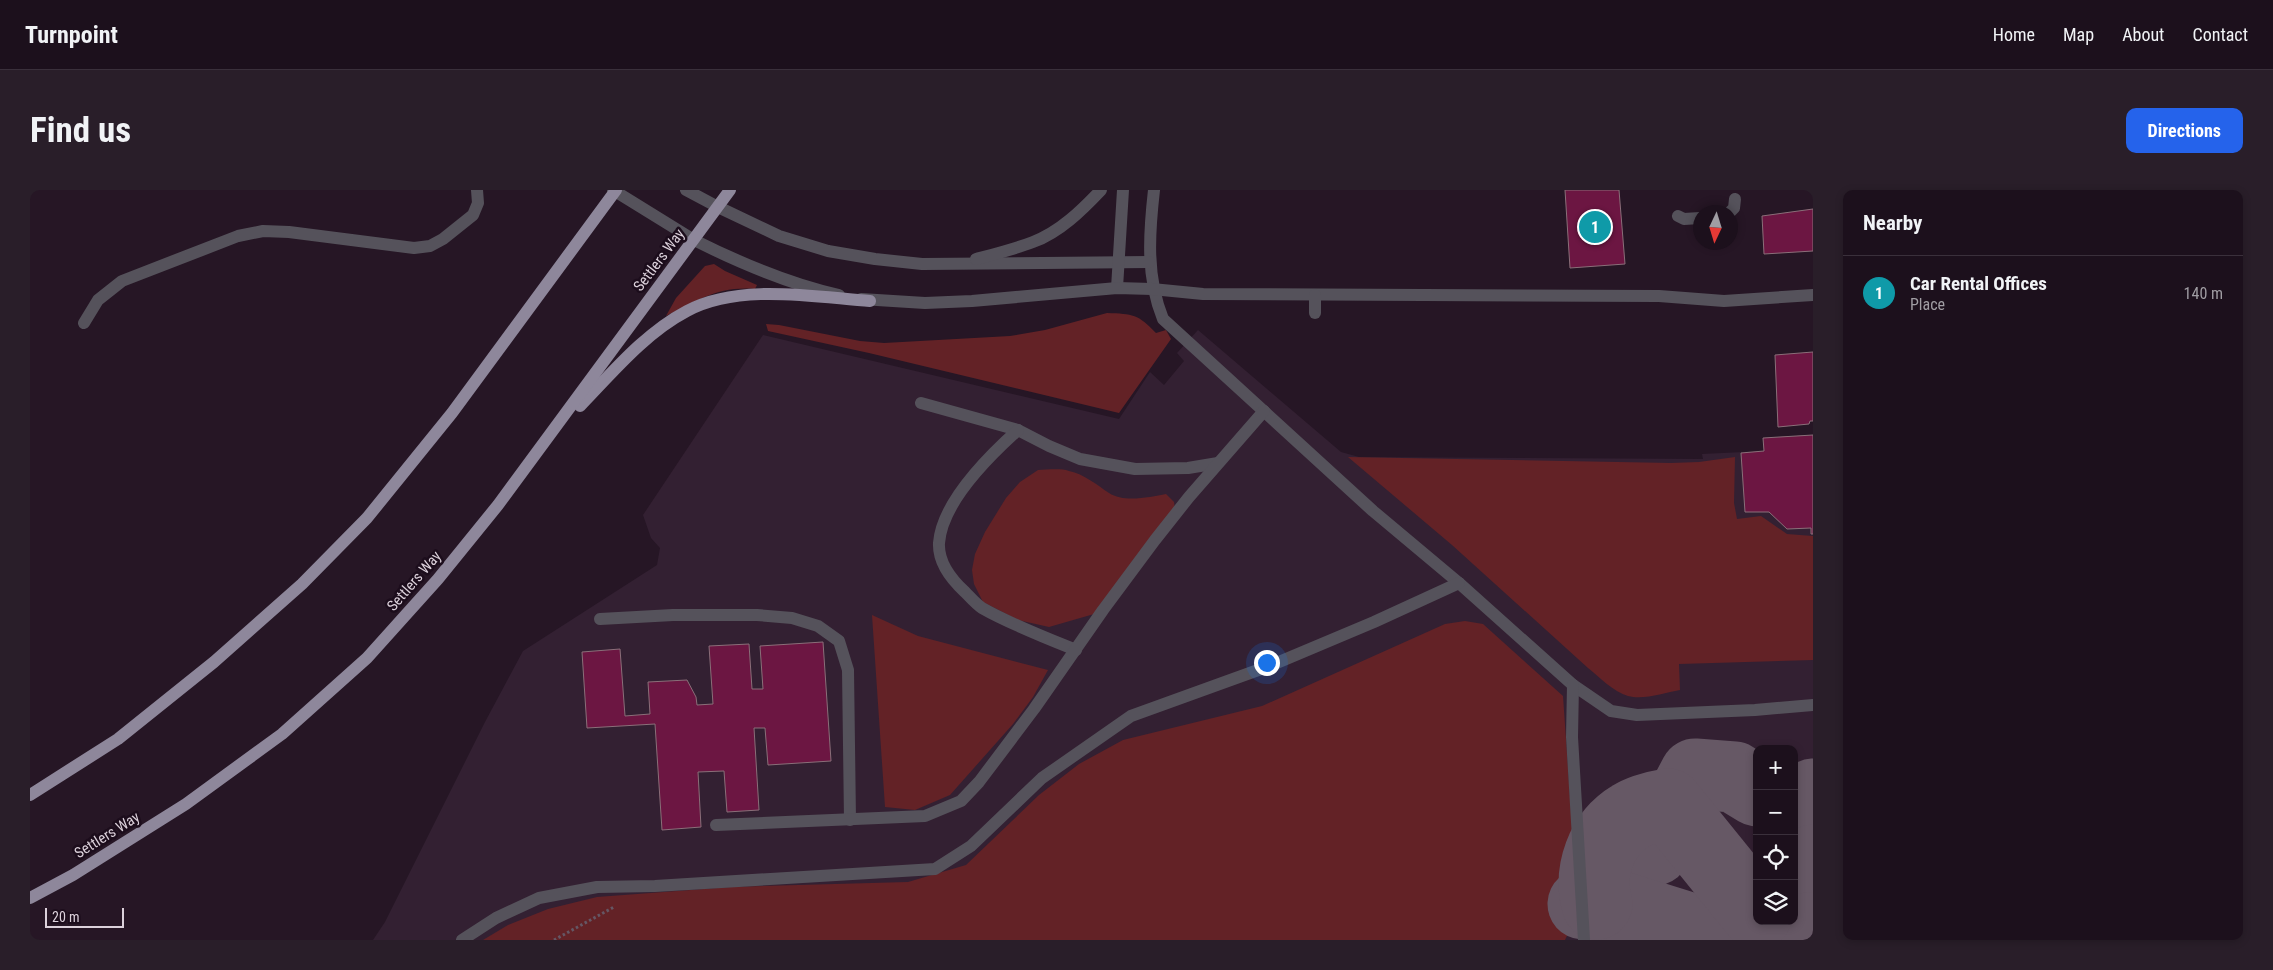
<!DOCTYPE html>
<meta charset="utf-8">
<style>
:root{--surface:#1c101c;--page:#291e29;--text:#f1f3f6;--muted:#a09da3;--line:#3a303b;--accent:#2563eb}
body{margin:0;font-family:"Roboto Condensed",sans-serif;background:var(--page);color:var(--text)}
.controls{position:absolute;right:15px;bottom:15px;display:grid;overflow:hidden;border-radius:10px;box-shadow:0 2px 8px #0003}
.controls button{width:45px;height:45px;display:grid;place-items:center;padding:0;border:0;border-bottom:1px solid var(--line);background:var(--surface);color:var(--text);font:25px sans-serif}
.compass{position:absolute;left:1663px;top:15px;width:45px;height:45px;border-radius:50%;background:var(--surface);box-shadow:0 2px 8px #0003;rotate:184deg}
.scale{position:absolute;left:15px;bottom:12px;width:79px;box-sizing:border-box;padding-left:5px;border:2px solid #dcd1db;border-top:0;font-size:14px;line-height:18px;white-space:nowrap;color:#dcd1db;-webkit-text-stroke:4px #1c0d1c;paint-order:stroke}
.you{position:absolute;left:1236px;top:472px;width:18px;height:18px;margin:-12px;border:4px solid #fff;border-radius:50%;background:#1a73e8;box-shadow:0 0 0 8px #1a73e833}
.badge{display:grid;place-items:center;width:32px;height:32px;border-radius:50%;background:var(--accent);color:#fff;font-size:16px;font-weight:700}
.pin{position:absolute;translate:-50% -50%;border:2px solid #fff;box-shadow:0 1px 5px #0006}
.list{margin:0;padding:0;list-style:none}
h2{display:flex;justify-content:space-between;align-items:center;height:65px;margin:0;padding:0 20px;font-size:21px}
h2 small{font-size:16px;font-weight:400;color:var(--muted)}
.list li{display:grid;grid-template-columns:32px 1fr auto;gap:15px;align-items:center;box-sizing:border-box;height:75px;padding:0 20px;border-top:1px solid var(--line)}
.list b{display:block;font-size:19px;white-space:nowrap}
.list p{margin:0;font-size:16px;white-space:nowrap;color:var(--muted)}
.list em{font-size:16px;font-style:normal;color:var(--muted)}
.icon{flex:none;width:28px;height:28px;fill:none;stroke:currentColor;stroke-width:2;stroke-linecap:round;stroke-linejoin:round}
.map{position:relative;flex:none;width:1783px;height:750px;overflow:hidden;border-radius:10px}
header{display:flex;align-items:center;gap:30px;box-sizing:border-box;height:70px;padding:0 25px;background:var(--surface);border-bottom:1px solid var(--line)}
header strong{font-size:24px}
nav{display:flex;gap:28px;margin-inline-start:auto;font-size:18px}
.intro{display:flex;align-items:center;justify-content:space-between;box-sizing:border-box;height:120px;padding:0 30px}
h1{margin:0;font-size:35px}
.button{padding:12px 22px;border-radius:10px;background:var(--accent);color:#fff;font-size:18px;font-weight:700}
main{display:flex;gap:30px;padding:0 30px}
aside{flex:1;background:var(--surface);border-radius:10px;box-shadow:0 2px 8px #0003}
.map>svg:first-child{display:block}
</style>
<header>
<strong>Turnpoint</strong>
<nav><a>Home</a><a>Map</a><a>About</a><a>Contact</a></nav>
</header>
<div class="intro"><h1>Find us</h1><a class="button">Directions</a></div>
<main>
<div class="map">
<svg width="1783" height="750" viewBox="0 0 1783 750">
<rect width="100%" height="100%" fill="#261625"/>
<path fill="#332032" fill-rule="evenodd" d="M 1168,140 L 1311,262 L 1329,267 L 1673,269 L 1672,264 L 1734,261 L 1733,248 L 1783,245 L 1783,750 L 343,750 L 355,732 L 455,532 L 493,461 L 627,375 L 630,358 L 621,348 L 613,325 L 733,145 L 1089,229 L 1120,182 L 1134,195 L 1154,171 L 1147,163 ZM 1727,559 L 1764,559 L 1764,731 L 1727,731 Z"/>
<g fill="#632226">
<path d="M 684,74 L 695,81 L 727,95 L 725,99 C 687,96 668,111 636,126 L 646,108 L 675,76 Z"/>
<path d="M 1077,123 C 1103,124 1108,124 1126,143 L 1136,140 L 1141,149 L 1089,223 L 839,163 L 738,141 L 736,134 L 749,135 L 830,151 L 854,153 L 980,146 L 1015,140 Z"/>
<path d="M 1318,267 L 1641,273 L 1669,272 L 1705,267 L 1704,313 L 1707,329 L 1731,326 L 1757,344 L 1783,346 L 1783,470 L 1649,474 L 1650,500 C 1634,503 1614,510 1598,506 C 1584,502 1569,487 1558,478 L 1422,355 Z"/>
<path d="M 1008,280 C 1017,280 1030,278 1039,281 C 1054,284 1067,295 1079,303 C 1094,313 1120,307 1136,304 L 1144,312 L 1145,320 L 1064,424 L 1019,437 L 988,430 L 953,412 L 944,394 L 942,380 L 945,364 L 955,342 L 976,308 L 990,292 Z"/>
<polygon points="842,425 888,446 1018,480 1003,507 983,534 920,605 885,620 855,617"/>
<polygon points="1435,431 1453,434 1533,506 1548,722 1535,750 453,750 478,735 518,719 567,707 701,697 878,692 936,675 1009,605 1049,574 1093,550 1232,516 1415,434"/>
</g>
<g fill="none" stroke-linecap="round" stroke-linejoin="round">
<g stroke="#665865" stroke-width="71">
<polyline points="1764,613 1783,604"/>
<polyline points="1625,660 1665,584 1704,587 1727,601"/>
<polyline points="1764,703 1783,670"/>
<polyline points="1553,714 1588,716 1678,744 1783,738"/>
<path d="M 1567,714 C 1558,681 1571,644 1601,626 C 1612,619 1626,616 1638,614 L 1727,724"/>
</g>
</g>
<g fill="#6c1642" stroke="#8a6f79">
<polygon points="1535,0 1589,0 1595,74 1540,78"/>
<polygon points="1783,19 1783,61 1734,64 1732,26"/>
<polygon points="1783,162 1783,231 1780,231 1779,234 1748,237 1745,165"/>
<polygon points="1783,245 1783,344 1781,344 1781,338 1757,339 1739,322 1715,322 1711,263 1734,261 1733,248"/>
<polygon points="793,452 801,571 738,575 735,538 724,538 729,620 697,622 694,581 668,582 671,637 632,640 625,534 557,538 552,462 590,459 595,526 620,524 618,492 657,490 666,507 667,515 683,514 679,456 719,454 722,499 733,499 730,456"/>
</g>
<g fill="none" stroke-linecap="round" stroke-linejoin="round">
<polyline stroke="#655764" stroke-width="3" stroke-dasharray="2.5 2.5" stroke-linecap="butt" points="524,750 584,717"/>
<g stroke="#55525b" stroke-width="12">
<path d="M 1124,0 C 1119,44 1116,87 1133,129 L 1343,321 L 1429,393 L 1543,495 L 1581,521 L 1607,525 L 1725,520 L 1783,515"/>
<polyline points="688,17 749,46 798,61 845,69 892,74 1119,72"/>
<polyline points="1700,22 1704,18 1705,9"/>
<polyline points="1648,26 1654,29 1670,28"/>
<path d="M 664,50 C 710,73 758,94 809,105"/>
<path d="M 946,69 C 965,64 985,59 1003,52 C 1030,42 1052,20 1071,0"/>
<polyline points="1087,98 1093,0"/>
<polyline points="831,109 895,113 942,111 1087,98 1122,99 1173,104 1629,106 1694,111 1783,105"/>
<polyline points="1285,123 1285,105"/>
<polyline points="54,133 68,110 92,91 208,46 233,41 259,42 384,58 400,56 413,49 443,25 448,13 447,0"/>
<polyline points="891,213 988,240 1019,256 1050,269 1105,279 1158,278 1188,273"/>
<path d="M 988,240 C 959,266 912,312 909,353 C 908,372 922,390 935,402 C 940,407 946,414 952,418 C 980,434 1016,448 1046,460"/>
<polyline points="570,429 643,425 727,425 762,428 788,436 809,451 818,480 820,630"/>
<polyline points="1543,495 1542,547 1554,750"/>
<polyline points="686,635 895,626 931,611 949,592 1004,519 1073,420 1125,350 1159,307 1234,221"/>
<polyline points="432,750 466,728 509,708 567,697 625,696 905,679 941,656 1012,588 1101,526 1242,475 1344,432 1429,393"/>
</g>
<g stroke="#55525b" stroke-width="12">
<polyline points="583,0 664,50"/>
<polyline points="656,0 688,17"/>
</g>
<g stroke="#8e879b" stroke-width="12">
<path d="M 550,216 C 582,183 615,143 657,121 C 709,93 784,107 840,111"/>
<polyline points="0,605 88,549 184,472 272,394 337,328 422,223 586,0"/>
<polyline points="0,708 43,685 156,614 252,544 337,468 408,389 468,315 700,0"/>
</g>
</g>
<g text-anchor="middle" stroke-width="5" stroke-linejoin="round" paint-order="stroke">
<g font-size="15" fill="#dcd1db" stroke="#1c0d1c">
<text transform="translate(629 70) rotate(-53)" y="5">Settlers Way</text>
<text transform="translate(384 391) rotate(-49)" y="5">Settlers Way</text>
<text transform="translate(77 645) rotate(-32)" y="5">Settlers Way</text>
</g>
</g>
</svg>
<div class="controls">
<button>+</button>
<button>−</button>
<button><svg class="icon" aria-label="locate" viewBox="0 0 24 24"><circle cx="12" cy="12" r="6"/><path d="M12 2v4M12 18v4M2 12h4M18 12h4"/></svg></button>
<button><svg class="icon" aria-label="layers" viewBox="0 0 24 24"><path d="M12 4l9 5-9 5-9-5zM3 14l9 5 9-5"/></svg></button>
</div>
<svg class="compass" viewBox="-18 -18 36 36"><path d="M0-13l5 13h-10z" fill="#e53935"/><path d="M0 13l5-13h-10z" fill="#a09da3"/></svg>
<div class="scale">20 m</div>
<div class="you"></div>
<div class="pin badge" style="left:1565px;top:37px;background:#0f9aa8">1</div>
</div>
<aside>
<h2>Nearby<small></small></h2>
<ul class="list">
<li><span class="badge" style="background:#0f9aa8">1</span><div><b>Car Rental Offices</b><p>Place</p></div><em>140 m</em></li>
</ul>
</aside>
</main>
